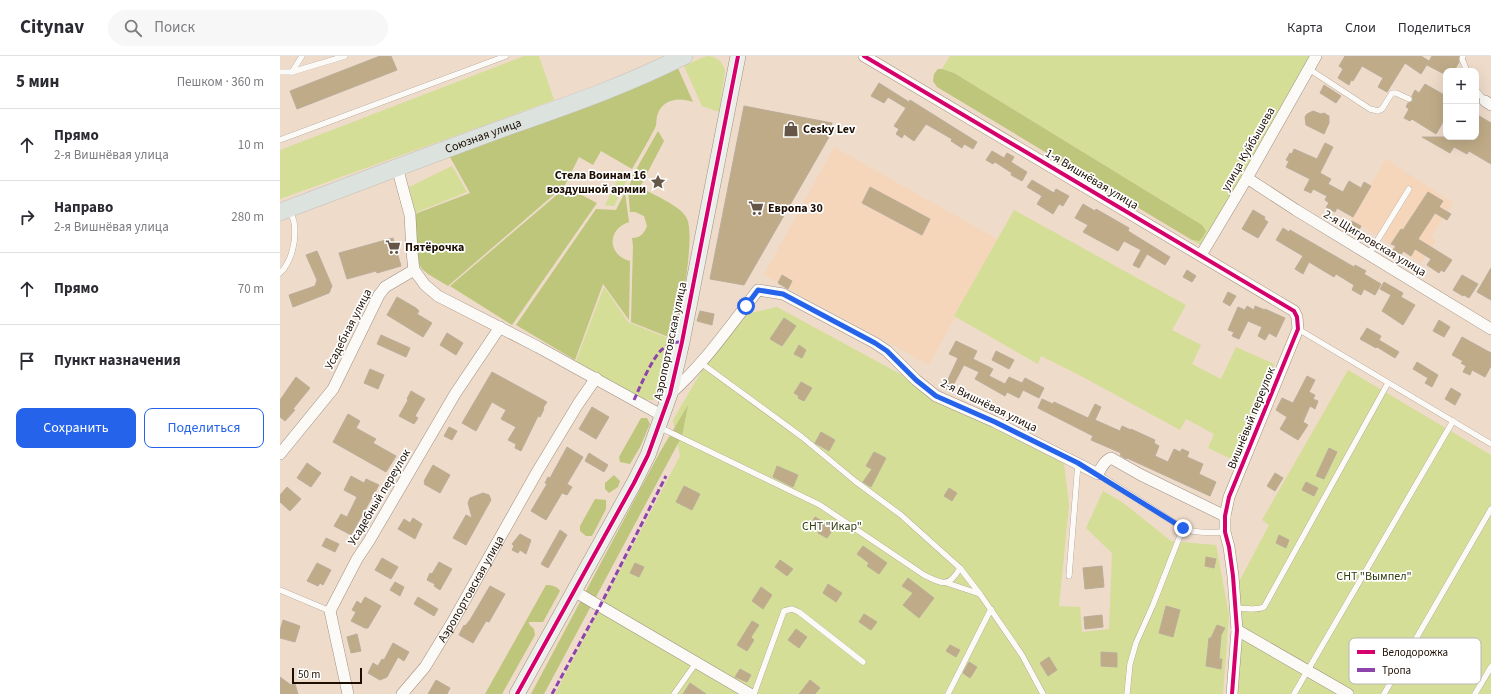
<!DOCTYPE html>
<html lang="ru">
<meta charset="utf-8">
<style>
:root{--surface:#fff;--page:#f7f7f7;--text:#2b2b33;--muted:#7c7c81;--line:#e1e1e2;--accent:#2563eb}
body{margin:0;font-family:"Source Sans 3",sans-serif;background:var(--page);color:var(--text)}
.controls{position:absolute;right:12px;top:12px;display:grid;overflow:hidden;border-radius:8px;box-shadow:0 4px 16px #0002}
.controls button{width:36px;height:36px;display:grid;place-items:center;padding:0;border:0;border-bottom:1px solid var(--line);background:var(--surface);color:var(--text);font:20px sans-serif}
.scale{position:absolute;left:12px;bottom:10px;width:70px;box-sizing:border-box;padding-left:4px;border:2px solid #1d0e02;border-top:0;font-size:11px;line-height:14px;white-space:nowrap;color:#1d0e02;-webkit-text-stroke:3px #fff;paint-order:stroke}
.stop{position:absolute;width:12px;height:12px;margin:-9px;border:3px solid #2563eb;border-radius:50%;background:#fff}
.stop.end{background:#2563eb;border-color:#fff;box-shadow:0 1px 4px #0008}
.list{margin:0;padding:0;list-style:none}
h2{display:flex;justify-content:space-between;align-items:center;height:52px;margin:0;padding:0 16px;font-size:17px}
h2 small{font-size:13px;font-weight:400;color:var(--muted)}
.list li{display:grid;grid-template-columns:26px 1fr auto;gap:12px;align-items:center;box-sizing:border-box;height:72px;padding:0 16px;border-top:1px solid var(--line)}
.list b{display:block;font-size:15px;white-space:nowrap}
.list p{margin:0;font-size:13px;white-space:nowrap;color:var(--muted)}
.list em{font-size:13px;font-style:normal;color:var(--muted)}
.actions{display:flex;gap:8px;padding:12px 16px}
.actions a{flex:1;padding:9px 0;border:1px solid var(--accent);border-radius:8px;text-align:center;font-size:14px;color:var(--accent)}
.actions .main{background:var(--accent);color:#fff}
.icon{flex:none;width:22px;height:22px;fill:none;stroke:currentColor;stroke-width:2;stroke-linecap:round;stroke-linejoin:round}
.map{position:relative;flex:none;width:1211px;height:638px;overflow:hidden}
header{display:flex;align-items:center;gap:24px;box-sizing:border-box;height:56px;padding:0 20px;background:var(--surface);border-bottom:1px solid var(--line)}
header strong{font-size:19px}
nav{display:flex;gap:22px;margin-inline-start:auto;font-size:14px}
.search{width:280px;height:36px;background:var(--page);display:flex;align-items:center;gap:10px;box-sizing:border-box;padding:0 14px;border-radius:22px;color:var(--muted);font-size:15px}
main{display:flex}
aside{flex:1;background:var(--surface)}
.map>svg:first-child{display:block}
</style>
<header>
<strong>Citynav</strong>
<div class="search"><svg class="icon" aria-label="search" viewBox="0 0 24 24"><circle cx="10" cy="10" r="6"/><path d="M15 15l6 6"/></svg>Поиск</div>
<nav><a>Карта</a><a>Слои</a><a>Поделиться</a></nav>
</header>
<main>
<aside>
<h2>5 мин<small>Пешком · 360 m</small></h2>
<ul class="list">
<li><svg class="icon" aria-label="ahead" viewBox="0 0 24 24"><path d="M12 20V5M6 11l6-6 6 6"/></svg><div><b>Прямо</b><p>2-я Вишнёвая улица</p></div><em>10 m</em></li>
<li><svg class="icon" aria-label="right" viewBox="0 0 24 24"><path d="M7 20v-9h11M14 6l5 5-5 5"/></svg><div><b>Направо</b><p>2-я Вишнёвая улица</p></div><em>280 m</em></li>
<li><svg class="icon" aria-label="ahead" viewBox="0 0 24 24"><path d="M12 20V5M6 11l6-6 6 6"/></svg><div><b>Прямо</b></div><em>70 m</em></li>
<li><svg class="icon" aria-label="arrive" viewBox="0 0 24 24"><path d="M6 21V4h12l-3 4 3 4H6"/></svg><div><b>Пункт назначения</b></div></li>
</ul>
<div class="actions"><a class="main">Сохранить</a><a>Поделиться</a></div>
</aside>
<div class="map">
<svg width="1211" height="638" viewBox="0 0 1211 638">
<rect width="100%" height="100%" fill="#eedbca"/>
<g fill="#f5d6bb">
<polygon points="554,91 717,183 649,309 484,219"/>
<polygon points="1106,103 1173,147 1151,181 1156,185 1141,207 1070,163"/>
</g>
<g fill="#d4de97">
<polygon points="244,0 259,0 274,44 0,143 0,94"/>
<path d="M 429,0 C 438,2 443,6 445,15 L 439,56 L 422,50 L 404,10 L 424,1 Z"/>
<polygon points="670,0 1032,0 923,191 912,184 919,185 922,169 674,17 662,13"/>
<polygon points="172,110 187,136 135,157 129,131"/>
<polygon points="342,114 350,118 334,150 325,149"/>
<polygon points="734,154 906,249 892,274 921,289 912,308 941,323 956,291 994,308 958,406 928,392 934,378 906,363 900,374 803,321 761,300 758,308 674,260"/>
<polygon points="324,231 348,266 395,285 385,334 377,342 372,344 361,343 296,305"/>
<polygon points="497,251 784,407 789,449 779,550 800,551 802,576 829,573 832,497 806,472 823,435 842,446 891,485 936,489 949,559 943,638 275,638 400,400 393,364 424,311 466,258"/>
<polygon points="1068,314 1211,399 1211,638 956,638 959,526 989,469 982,464"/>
</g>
<g fill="#bdc67b">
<path d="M 397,10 L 413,46 C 399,41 382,43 377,60 C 376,64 377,68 375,72 C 368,86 360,99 352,113 L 321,95 L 313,109 L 299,101 L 285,129 L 168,230 L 148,218 L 142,213 L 138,206 L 135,158 L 190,137 L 170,101 L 281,58 Z"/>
<polygon points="658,13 662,13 674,17 922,169 926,175 923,181 919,185 912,184 657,31 653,25 654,18"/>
<path d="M 378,75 L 384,85 L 360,131 C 373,139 398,148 406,161 C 417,177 399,262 396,284 L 351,266 L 353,190 L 352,182 C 360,182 364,178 367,170 L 364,160 L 355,156 L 350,156 L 348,134 L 353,119 Z"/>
<polygon points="286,131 317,147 232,269 170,230"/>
<path d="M 345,136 L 349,166 C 327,173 327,199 350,205 L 349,264 L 323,228 L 295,304 L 236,269 L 316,153 L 336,154 Z"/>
<polygon points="408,349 402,380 264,638 251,638 380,396"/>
<polygon points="361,362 367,362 370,368 360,391 350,408 340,406 339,401"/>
<polygon points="334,419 340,425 338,431 329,437 325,433 325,427"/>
<polygon points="315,443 326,444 326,453 312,480 306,480 300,475 300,470"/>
<path d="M 266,529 C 271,529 277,530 280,535 L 263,566 L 249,566 L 249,568 L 254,573 L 255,579 L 222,638 L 205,638 Z"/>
</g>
<g fill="#bfab87" stroke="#bbad9c">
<polygon points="100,0 111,0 117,14 17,53 10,35"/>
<polygon points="1065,0 1141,0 1149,5 1141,18 1125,7 1107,36 1098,31 1103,22 1082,10 1073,25 1071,24 1069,29 1058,22 1063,13 1059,10"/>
<polygon points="1152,0 1179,0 1179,6 1174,15 1166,15 1166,19 1147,9"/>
<polygon points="599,27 629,46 630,44 697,86 693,93 684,88 682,92 671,85 672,83 646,68 634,85 624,78 622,82 616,78 619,73 614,70 626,52 608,41 604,47 591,40"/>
<polygon points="1145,28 1166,40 1166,61 1156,78 1132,63 1130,65 1124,62 1129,53 1126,51 1128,47 1133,45 1132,40 1135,34 1139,37"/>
<polygon points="1044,29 1061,40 1056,47 1040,37"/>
<polygon points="464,50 552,67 549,81 464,229 430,223"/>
<polygon points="1033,55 1041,58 1044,57 1049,60 1049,67 1044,78 1026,69 1025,61 1027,58"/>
<polygon points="1196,58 1211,67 1211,108 1189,95 1187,98 1174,91 1170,97 1142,81 1196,81"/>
<polygon points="1045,87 1053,91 1040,117 1051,123 1048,128 1063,136 1069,125 1081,132 1084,126 1091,130 1073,161 1057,152 1055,156 1046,151 1049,147 1045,144 1047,140 1033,133 1031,137 1024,134 1030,123 1006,111 1009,105 1006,104 1010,97 1012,98 1014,93 1037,103"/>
<polygon points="712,95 724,102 727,97 734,101 731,106 747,116 742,125 731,119 732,117 715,106 713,108 706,104"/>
<polygon points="752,124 774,137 776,133 789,140 783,150 779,148 773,158 757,148 762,140 747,131"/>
<polygon points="590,131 650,163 642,179 582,147"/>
<polygon points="1148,136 1163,145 1159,151 1171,158 1167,164 1155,157 1138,183 1172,204 1164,216 1161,214 1159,217 1147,209 1151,203 1135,193 1131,200 1123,195 1121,199 1113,194 1116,190 1111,188 1121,173 1123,174"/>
<polygon points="803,148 815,155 816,153 849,172 848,175 890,201 885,209 867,198 859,212 853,209 861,194 844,185 838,195 803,176 808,169 795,162"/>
<polygon points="973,154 985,161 984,163 988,166 978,182 962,173"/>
<polygon points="1072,165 1081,170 1076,180 1066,174"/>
<polygon points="1003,172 1009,176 1010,174 1074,211 1075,209 1086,215 1084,218 1101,228 1095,239 1084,233 1081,239 1072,234 1074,229 1056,218 1054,221 1029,206 1023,218 1015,213 1023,200 996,184"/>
<polygon points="113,182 121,210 97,217 96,215 67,223 59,197"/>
<polygon points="37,195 52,230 49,237 13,251 9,239 35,230 37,224 26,199"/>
<polygon points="1211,212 1211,244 1197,236"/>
<polygon points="907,214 916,220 912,226 903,221"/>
<polygon points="502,219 512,225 508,233 498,227"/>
<polygon points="1182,219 1198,228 1189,242 1184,239 1183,240 1173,234"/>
<polygon points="1104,226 1123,237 1121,241 1135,249 1123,269 1102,255 1111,239 1100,233"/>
<polygon points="948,236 956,240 950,250 943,246"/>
<polygon points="117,241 136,252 139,255 137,258 152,267 143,281 107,259"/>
<polygon points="967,250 974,254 975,250 985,254 985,253 1005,262 996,281 989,277 985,284 978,280 982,271 968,265 959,283 952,280 954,276 948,274 958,251 965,254"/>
<polygon points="420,255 434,258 432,269 417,265"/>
<polygon points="504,262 516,270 502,290 490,283"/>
<polygon points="1159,264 1170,271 1164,281 1153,275"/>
<polygon points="1087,272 1101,280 1099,284 1119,296 1115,302 1097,291 1096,292 1080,283"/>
<polygon points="167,277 183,287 176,299 160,289"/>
<polygon points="101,279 130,292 126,301 97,288"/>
<polygon points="1182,281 1211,297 1211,310 1205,321 1192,314 1190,319 1183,316 1186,310 1181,307 1183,305 1172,299"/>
<polygon points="676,285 697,295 693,303 713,313 709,320 725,328 729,321 742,327 745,322 764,332 759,342 743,334 739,342 727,336 725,340 695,323 699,316 684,309 670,335 664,332 678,302 669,298"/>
<polygon points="519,289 526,294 522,302 514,298"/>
<polygon points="716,295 734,304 729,313 712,304"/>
<polygon points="1137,306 1158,319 1152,331 1145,327 1148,322 1133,313"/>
<polygon points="90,313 104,319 98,333 84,327"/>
<polygon points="212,316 267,346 263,352 264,353 260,361 258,360 241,395 235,392 236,388 228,384 236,371 221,363 226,354 212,346 196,375 182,367"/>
<polygon points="1027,320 1035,324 1029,336 1035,339 1033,343 1038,345 1035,353 1030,350 1023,366 1028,369 1018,384 1000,373 1007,361 996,354 1002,342 1013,347"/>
<polygon points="16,321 30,332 13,353 15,354 5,365 0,361 0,344"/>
<polygon points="521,326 532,332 524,345 518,342 519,340 514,337"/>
<polygon points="1171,332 1181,338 1175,349 1165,343"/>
<polygon points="131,335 145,343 135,360 138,362 134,368 119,360 128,344 127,343"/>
<polygon points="762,343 773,348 774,346 808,362 815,348 821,351 815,364 840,375 842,370 851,374 851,373 875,384 874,387 879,390 875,400 888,406 894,393 900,396 902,393 909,396 907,401 923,408 919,418 936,426 930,440 847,402 846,403 840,399 841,397 811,384 813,380 758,352"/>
<polygon points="312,351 329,361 316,383 299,373"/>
<polygon points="68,358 80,365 76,372 96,383 93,387 116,400 106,416 53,386"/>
<polygon points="169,371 177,375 172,384 164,380"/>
<polygon points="541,376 555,384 549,395 535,387"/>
<polygon points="287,391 303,401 287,428 292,431 287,439 282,437 266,464 251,455 267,428 265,427 268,421 270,422"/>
<polygon points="1049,392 1057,396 1044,423 1036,420"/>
<polygon points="594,396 606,402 591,431 583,426 592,413 586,410"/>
<polygon points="309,397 328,409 324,416 305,405"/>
<polygon points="27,407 41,417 31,431 17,422"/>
<polygon points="153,409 170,419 160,437 144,428 145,426 144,425"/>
<polygon points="497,410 518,419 513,431 493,421"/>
<polygon points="995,417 1003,422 995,435 987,430"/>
<polygon points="71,420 84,427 86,423 99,429 71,479 54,470 61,458 67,461 77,441 64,434"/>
<polygon points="1026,426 1038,432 1034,440 1022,434"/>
<polygon points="404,430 420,438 412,454 396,446"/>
<polygon points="7,431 21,443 10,455 0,446 0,439"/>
<polygon points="669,432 677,437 672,445 664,440"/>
<polygon points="203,437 209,439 211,444 186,489 173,482 186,459 192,462 188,447 190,442"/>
<polygon points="535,461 554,472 547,482 538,477 540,473 531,468"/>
<polygon points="133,462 142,468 135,483 118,473 124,463 130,467"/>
<polygon points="280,474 287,479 268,512 261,508"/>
<polygon points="240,478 251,484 246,498 240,494 238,497 232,494 234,490 232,488"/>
<polygon points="999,479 1009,484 1006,492 996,487"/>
<polygon points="46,482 59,488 55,496 42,490"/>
<polygon points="583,490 607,507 599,518 587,510 589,507 577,498"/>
<polygon points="926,501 936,503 934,512 925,510"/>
<polygon points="102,502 118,511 111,523 95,514"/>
<polygon points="500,504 513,513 507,520 495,511"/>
<polygon points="159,506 172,513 160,534 154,530 155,528 147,524 150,517 152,518"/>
<polygon points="37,507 51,514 43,529 40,527 38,530 27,525"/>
<polygon points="355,507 364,511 359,521 350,517"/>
<polygon points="822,510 824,531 805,533 803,512"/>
<polygon points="628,522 654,542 639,562 623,549 633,537 622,530"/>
<polygon points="115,526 124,531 120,540 110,534"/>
<polygon points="548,528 562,537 556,546 543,537"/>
<polygon points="210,530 225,538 209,566 206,565 193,587 179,579 184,569 185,570 190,564"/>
<polygon points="481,531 492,539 483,553 472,545"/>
<polygon points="85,541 101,550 88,572 85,572 71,565 76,556 72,554 77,545 81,548"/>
<polygon points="138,541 158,553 154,560 134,548"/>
<polygon points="886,550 900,554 893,581 879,577"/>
<polygon points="584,558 597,566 591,574 579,566"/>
<polygon points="822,559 823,571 805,573 804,561"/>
<polygon points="3,564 20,570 15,586 0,582 0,575"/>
<polygon points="472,565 479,569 471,581 474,584 467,595 457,589"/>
<polygon points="937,569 945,572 941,579 939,603 942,603 941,613 926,610 929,582 931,582"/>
<polygon points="516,573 527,581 519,592 508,584"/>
<polygon points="77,578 81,595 71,597 67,581"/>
<polygon points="113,587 129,596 124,605 118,601 107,621 100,624 88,617 93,607 98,610 102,603 104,604"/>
<polygon points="670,589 680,594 676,601 666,595"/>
<polygon points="821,596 837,597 837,611 821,610"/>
<polygon points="769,601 777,614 768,620 760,607"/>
<polygon points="689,606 697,611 690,622 683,617"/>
<polygon points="460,613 471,619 467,626 455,621"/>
<polygon points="0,621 11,629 15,628 18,638 0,638"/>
<polygon points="156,624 170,632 167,638 148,638"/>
<polygon points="530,624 540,632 535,638 519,638"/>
<polygon points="410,627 426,638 403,638"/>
</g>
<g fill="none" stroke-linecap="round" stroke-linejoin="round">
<g stroke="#9f8f80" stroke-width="6">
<g id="lane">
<polyline points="1183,0 1182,3 1187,15"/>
<polyline points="1029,13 1090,53 1098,55 1102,53 1112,37 1116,37 1129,43"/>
<polyline points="0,16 12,16 65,0"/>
<polyline points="12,16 22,0"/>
<polyline points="1196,34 1205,45"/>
<polyline points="0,84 226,0"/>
<polyline points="1089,198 1129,133"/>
<path d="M 0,217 C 12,206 17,182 14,166 C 13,162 11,158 10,154"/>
<polyline points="1018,273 1211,388"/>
<polyline points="421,307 522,381 575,425 621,459 680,512 700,538"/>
<path d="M 379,371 L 540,449 L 644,519 C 662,528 669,532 680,512"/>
<polyline points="818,418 903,472"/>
<polyline points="789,520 798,407"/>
<polyline points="667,527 700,538 742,599 763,638"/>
<polyline points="0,534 50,555"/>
<path d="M 955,552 C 964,552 975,555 984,551 L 1108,327"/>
<polyline points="394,638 416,607"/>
<polyline points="474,638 504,555 512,553 519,556 583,606"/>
<polyline points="668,638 711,553"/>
<path d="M 847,638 L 850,608 L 856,587 L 873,549 L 903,472 C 916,478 931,476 945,476"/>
<polyline points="1014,638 1173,365"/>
<polyline points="1104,638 1211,453"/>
<polyline points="1195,638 1211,611"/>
</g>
</g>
<g stroke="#9f8f80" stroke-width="12">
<g id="street">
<polyline points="584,0 1014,255 1017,261 1018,273 949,441 945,460 945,476 949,491 953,520 957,574 952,638"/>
<polyline points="1205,45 1211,49"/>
<polyline points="967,122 1016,154 1211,273"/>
<polyline points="921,199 967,122 1036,0"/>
<polyline points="134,214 145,229 158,240 258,291 383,360"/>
<path d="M 390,338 C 424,308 450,270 478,234 L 503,238 L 595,287 L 607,295 L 636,324 L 656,340 L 715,366 L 818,418 C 821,412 824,405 831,402 L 861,419 L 945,460"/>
<polyline points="0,398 53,333 99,239 105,231 134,214 132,196 130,159 117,111"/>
<polyline points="294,535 470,638"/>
<polyline points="957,574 1068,638"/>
<polyline points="68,638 50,555 77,503 89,485 175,338 220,271"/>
<path id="s1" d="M 122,638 L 145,611 L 173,565 L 257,416 L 298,348 L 316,322"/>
</g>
</g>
<g stroke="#9f8f80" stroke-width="16">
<polyline id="secondary" points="237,638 354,427 368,399 390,338 402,286 458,0"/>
</g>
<g stroke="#c7beb5" stroke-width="18">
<g id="primary">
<path id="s2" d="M 0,156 C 74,128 147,100 221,73 C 283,51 345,30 404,0"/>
</g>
</g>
<use href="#lane" stroke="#fcfaf7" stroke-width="5.5"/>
<use href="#street" stroke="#fcfaf7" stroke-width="11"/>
<use href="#secondary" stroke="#eceeea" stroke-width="15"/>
<use href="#primary" stroke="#dce3df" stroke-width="17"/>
<g stroke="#8e44ad" stroke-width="3" stroke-dasharray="6 3" stroke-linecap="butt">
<path d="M 354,344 C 360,331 373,299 384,292 C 390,287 395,286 402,286"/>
<polyline points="272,638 320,550 386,420"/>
</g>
<g stroke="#fff" stroke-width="6">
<g id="cycleway">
<polyline points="584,0 1014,255 1017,261 1018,273 949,441 945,460 945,476 949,491 953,520 957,574 952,638"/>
<polyline points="237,638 354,427 368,399 390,338 402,286 458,0"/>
</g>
</g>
<use href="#cycleway" stroke="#d6006c" stroke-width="4"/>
</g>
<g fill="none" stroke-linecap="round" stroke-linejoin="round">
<polyline stroke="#2563eb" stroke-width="5" points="466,250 478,234 503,238 595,287 607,295 636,324 656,340 715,366 798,407 903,472"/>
</g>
<defs>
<g id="shop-bare" transform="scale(1.2)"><path d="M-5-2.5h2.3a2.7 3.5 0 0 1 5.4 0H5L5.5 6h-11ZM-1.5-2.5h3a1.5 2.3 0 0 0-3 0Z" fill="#665648" stroke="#fff" stroke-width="2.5" paint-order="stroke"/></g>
<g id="sight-bare" transform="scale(1.2)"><path d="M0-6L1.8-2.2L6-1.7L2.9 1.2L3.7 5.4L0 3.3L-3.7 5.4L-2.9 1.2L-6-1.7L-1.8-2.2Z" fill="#665648" stroke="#fff" stroke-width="2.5" paint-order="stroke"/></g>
<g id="supermarket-bare" transform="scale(1.2)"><path d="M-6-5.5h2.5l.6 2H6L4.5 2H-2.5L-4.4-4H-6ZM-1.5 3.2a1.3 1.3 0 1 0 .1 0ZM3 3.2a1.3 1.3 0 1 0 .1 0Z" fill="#665648" stroke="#fff" stroke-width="2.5" paint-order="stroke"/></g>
</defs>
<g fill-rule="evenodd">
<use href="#shop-bare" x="511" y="73"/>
<use href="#sight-bare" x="378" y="126"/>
<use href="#supermarket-bare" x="476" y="152"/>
<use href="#supermarket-bare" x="113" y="191"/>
</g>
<g text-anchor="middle" stroke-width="3.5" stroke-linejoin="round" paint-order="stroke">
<g font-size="12" font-weight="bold" fill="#1d0e02" stroke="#fff" text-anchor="start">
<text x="523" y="77">Cesky Lev</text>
<text x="366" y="123" text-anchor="end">Стела Воинам 16<tspan x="366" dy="14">воздушной армии</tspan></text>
<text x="488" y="156">Европа 30</text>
<text x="125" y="195">Пятёрочка</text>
</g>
<g font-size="12" fill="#1d0e02" stroke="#fff">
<text dy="4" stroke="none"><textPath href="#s2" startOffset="217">Союзная улица</textPath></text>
<text transform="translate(968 93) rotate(-60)" y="4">улица Куйбышева</text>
<text transform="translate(812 123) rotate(31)" y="4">1-я Вишнёвая улица</text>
<text transform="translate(1095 187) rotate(31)" y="4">2-я Щигровская улица</text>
<text transform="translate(68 273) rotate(-63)" y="4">Усадебная улица</text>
<text transform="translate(390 285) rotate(-78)" y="4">Аэропортовская улица</text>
<text transform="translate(709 349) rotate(26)" y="4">2-я Вишнёвая улица</text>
<text transform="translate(971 362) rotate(-68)" y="4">Вишнёвый переулок</text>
<text transform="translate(99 441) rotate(-59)" y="4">Усадебный переулок</text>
<text dy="4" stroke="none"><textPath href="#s1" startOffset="126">Аэропортовская улица</textPath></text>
</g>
<g font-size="12" fill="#313d0d" stroke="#fff">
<text x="552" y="474">СНТ "Икар"</text>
<text x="1094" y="524">СНТ "Вымпел"</text>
</g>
</g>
<rect x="1069" y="582" width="132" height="46" rx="6" fill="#fff" stroke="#bbb7b3" stroke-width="1"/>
<rect x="1077" y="594" width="18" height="4" fill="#d6006c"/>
<rect x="1077" y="612" width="18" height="4" fill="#8e44ad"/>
<g font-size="11" fill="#1d0e02">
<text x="1102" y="600">Велодорожка</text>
<text x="1102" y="618">Тропа</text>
</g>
</svg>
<div class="controls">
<button>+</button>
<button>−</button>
</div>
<div class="scale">50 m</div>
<div class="stop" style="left:466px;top:250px"></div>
<div class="stop end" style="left:903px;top:472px"></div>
</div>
</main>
